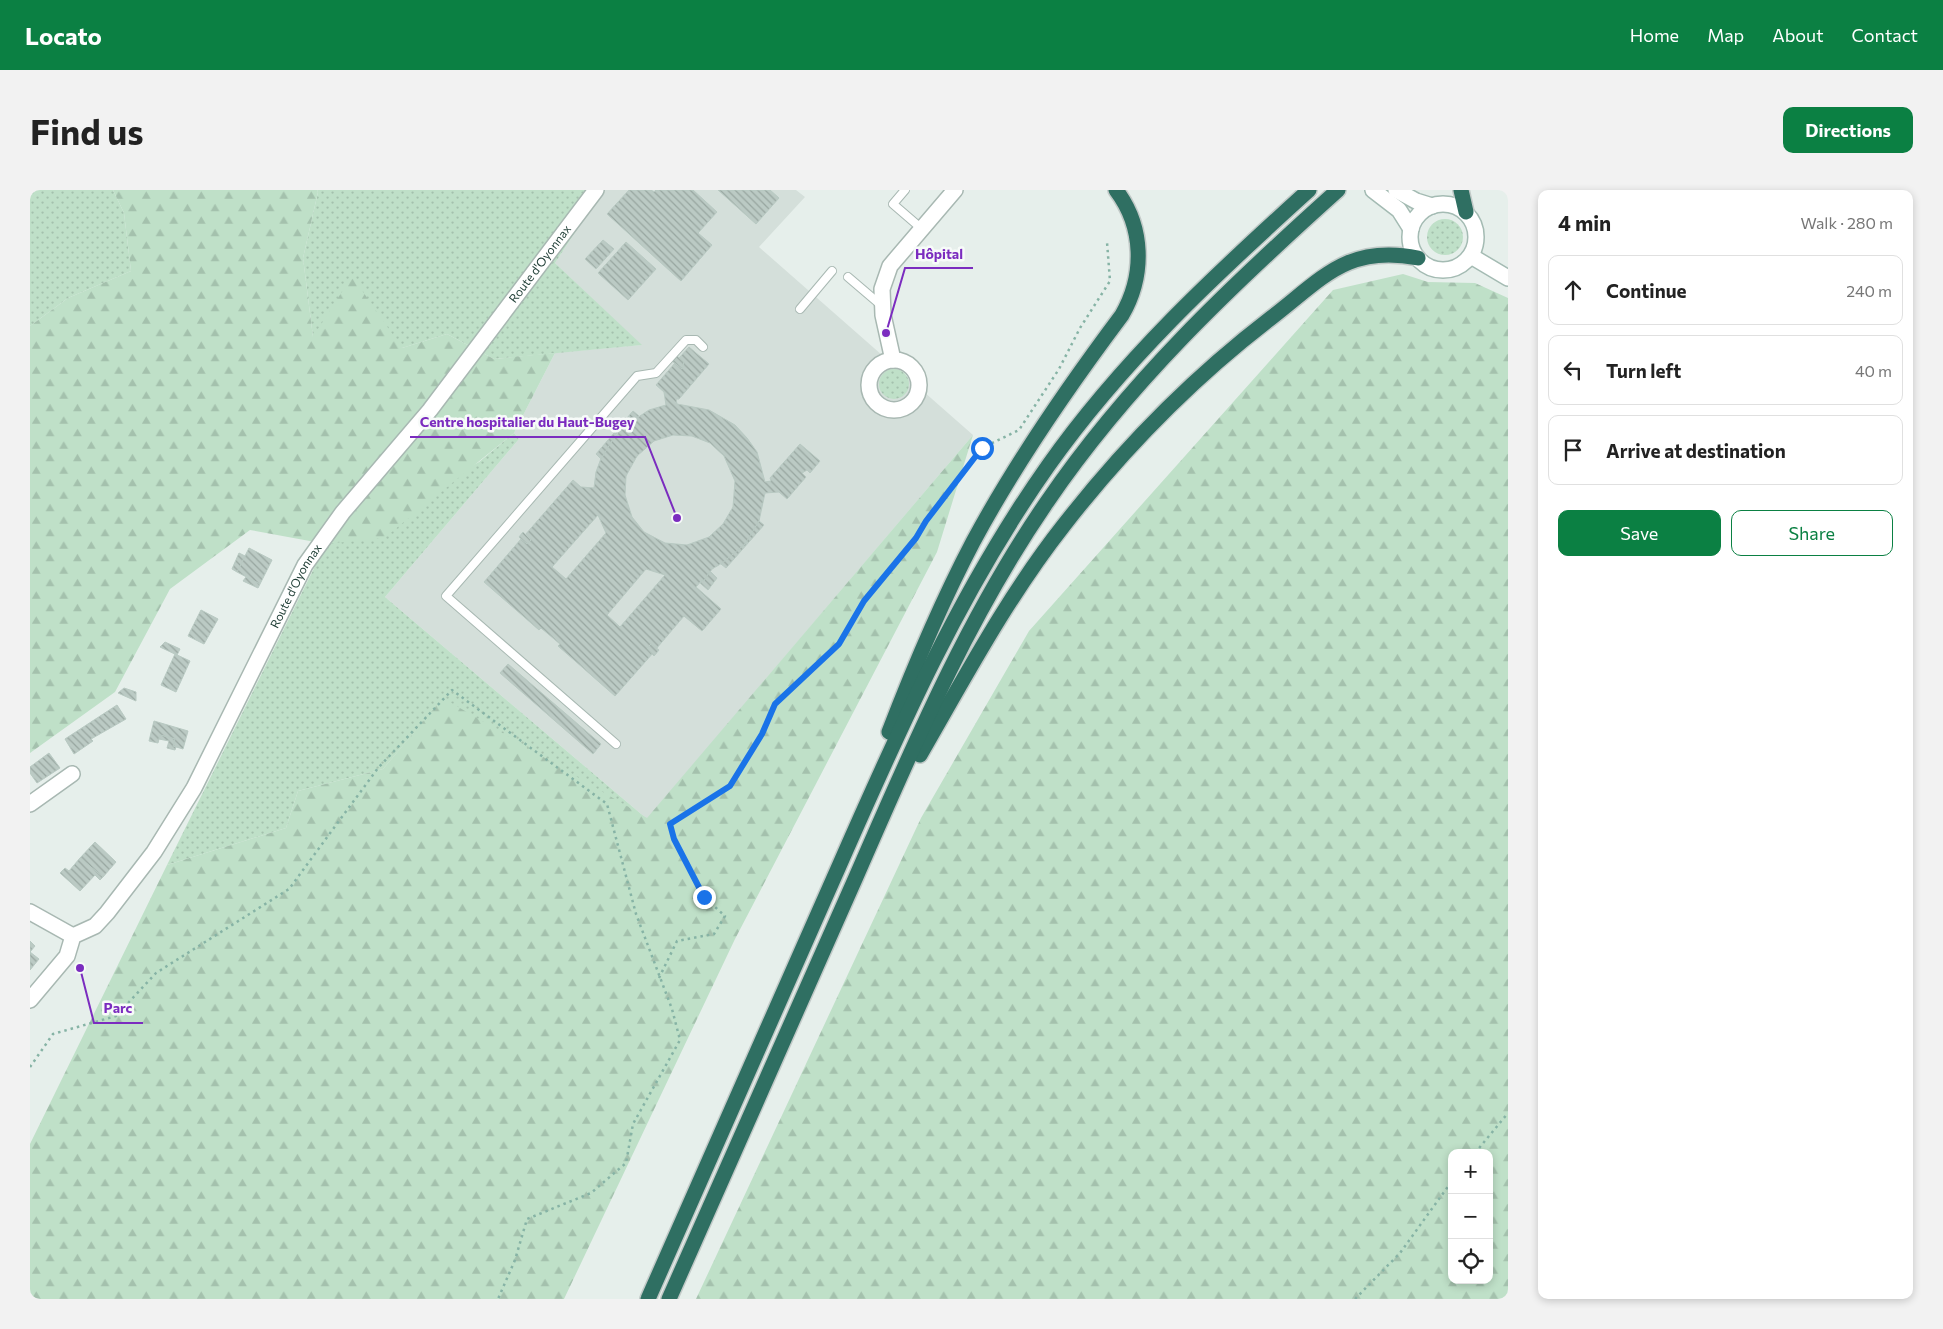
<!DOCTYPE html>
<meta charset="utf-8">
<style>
:root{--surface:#fff;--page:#f2f2f2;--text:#222;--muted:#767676;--line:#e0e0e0;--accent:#0b8043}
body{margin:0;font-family:Commissioner,sans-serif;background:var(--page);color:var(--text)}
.controls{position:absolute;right:15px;bottom:15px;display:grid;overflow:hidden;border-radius:10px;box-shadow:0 2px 8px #0003}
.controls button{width:45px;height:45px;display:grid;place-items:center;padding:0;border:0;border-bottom:1px solid var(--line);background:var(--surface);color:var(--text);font:25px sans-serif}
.stop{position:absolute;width:15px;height:15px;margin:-11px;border:4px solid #1a73e8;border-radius:50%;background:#fff}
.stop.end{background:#1a73e8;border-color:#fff;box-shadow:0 1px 5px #0008}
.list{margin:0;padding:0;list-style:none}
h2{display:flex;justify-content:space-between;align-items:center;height:65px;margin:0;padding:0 20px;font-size:21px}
h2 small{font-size:16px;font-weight:400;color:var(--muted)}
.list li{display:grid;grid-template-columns:32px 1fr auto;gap:15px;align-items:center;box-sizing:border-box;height:70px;margin:0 10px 10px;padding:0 10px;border:1px solid var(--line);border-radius:10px}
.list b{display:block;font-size:19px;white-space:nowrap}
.list em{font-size:16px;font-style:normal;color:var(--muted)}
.actions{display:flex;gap:10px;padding:15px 20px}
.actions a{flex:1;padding:11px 0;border:1px solid var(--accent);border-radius:10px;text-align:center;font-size:18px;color:var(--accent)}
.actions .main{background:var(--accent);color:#fff}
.icon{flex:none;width:28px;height:28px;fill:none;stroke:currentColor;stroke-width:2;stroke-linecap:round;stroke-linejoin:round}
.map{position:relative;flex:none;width:1478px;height:1109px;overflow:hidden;border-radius:10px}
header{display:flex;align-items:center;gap:30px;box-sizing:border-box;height:70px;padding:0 25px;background:var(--accent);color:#fff}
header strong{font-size:24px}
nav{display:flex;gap:28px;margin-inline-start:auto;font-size:18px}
.intro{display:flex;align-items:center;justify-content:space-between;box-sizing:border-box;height:120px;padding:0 30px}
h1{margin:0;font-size:35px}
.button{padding:12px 22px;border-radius:10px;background:var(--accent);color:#fff;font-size:18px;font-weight:700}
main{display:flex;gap:30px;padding:0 30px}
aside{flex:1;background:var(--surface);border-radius:10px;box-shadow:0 2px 8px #0003}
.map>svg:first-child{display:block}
</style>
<header>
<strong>Locato</strong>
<nav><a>Home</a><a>Map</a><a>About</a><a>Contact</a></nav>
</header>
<div class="intro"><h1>Find us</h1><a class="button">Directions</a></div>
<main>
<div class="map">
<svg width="1478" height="1109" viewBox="0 0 1478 1109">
<defs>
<pattern id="green-dots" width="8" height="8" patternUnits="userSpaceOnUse" patternTransform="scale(1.25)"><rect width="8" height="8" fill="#bfe0c8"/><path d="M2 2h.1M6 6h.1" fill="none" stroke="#a4c1ad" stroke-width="1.8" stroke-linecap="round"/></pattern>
<pattern id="forest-firs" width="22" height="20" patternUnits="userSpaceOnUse" patternTransform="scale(1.25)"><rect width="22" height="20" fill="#bfe0c8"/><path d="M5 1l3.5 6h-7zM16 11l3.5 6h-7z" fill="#a4c1ad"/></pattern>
<pattern id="building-back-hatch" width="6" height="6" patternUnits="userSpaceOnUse" patternTransform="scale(1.25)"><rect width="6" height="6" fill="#bbcac4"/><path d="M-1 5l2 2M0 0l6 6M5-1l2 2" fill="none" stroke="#98a6a0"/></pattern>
</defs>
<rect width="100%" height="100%" fill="#e6efeb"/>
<polygon fill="#d4dfda" points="573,0 766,0 775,7 729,57 943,245 617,629 355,407 489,249 484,243 525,163 611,155 525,73"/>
<g fill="url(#green-dots)">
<polygon points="0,0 83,0 94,23 101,81 38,108 0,136"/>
<polygon points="287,0 573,0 525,73 612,155 464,169 417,144 372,158 283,147 273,68 288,2"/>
<circle cx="1415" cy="47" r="18"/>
<circle cx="864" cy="194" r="15"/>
<polygon points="484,243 489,249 355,407 617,629 413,509 353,579 268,601 256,638 137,675 296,354 449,272"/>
</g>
<g fill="url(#forest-firs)" fill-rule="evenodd">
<polygon points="83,0 287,0 288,2 273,68 283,147 322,86 372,158 417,144 464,169 525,163 484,243 354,348 296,354 220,340 140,399 85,502 0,563 0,136 38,108 101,81 94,23"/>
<path d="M 1373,84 L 1398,92 L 1445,93 L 1478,108 L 1478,1109 L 666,1109 L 891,628 L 999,441 L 1303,100 ZM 1422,963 L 1459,963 L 1459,1090 L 1422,1090 Z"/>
<polygon points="943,245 907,362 705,749 534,1109 0,1109 0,954 137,675 256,638 268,601 353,579 413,508 617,628"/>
</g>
<g fill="url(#building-back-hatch)" stroke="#b8c9c2" fill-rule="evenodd">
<polygon points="599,0 621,0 624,2 626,0 663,0 687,22 668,43 682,55 651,91 577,24"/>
<polygon points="688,0 740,0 749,8 726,34"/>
<polygon points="573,50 584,59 566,79 555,69"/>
<polygon points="596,52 626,79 598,110 568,83"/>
<path d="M 659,157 L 679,174 L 649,209 L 646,209 L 647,214 L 679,220 L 705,235 L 717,248 L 727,262 L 735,292 L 741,291 L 740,288 L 770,254 L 790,271 L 780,283 L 777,280 L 772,283 L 776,287 L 757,309 L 749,302 L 735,303 L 729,331 L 718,351 L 699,369 L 682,379 L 674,391 L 672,390 L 666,397 L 691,419 L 672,441 L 654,426 L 626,459 L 621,454 L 617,458 L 623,463 L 585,506 L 528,456 L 530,454 L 511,438 L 509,440 L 454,392 L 491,349 L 497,354 L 501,350 L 495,345 L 543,290 L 551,297 L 564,298 L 566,282 L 573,263 L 592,238 L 619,220 L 636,215 L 634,202 L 626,195 L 645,173 L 652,179 L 654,176 L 649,168 ZM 643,245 L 662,246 L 680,253 L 694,266 L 705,291 L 703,317 L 693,334 L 679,347 L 657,355 L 635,353 L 614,342 L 602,327 L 595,305 L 596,286 L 607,266 L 624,251 ZM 568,325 L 576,343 L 536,389 L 522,377 ZM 616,379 L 635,385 L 590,437 L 577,425 Z"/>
<polygon points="647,166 654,172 652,179 642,171"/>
<polygon points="603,221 609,226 588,241 571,269 566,264"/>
<polygon points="729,331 734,335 696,378 691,374 715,354"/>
<polygon points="493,342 501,350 497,354 489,347"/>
<polygon points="219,358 242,370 230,394 207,382"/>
<polygon points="209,363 215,366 207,382 202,379"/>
<polygon points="680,381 687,388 678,400 670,393 672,390 674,391"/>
<polygon points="216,387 230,394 228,398 213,391"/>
<polygon points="171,420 188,429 174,454 158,446"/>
<polygon points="135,452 150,459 147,465 130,457"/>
<polygon points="621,454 629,460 624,466 617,458"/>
<polygon points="145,464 160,471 146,502 131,495"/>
<polygon points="478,474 571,554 563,564 470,483"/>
<polygon points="94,498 106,502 106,511 88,503"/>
<polygon points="87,515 96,529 61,549 63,551 44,564 35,549"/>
<polygon points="124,531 158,541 153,559 143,556 145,549 130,545 128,553 119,551"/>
<polygon points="130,545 145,549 143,556 146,557 145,560 137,558 139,551 129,549"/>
<polygon points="19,563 30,578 7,593 0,583 0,577"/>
<polygon points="65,652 86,672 73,687 50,668"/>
<polygon points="50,668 73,687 70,690 65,685 50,701 30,683 35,678 39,681"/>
<polygon points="0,751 5,756 0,762 9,769 0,780"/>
</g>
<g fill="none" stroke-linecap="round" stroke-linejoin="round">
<g stroke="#a8b8b2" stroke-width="10">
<g id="service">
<polyline points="875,0 863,14 892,39"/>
<polyline points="818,87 852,116"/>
<polyline points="770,119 802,81"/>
<polyline points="586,554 416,406 607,186 626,183 656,150 666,150 673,157"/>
</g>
</g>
<g stroke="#a8b8b2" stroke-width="18">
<g id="minor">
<circle cx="864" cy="195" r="25"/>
<polyline points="863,170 853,125 852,99 860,76 925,0"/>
<polyline points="0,614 42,584"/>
<polyline points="0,722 43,746"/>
<path id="s1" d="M 0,810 L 37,766 L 43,746 L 65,736 L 77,723 L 124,662 L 164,598 L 275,375 L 313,322 L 400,220 L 566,0"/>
</g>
</g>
<g stroke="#a4bbb3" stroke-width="18">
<g id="secondary">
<polyline points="1343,0 1369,20 1381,39"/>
<polyline points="1366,0 1386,11 1402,16"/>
<circle cx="1413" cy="47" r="33"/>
<polyline points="1441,66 1478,88"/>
</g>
</g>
<g stroke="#c2cac8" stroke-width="18">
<g id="motorway">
<polyline points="1431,0 1436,22"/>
<path d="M 859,542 C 884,477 911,413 943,352 C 986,272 1038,197 1092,125 C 1115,85 1114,37 1086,0"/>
<path d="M 890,565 C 935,487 978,406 1034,335 C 1094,258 1164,187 1241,128 C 1293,88 1318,54 1388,68"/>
<path d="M 618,1109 C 681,967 744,825 806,683 C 868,542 929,402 1018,276 C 1092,171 1185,85 1279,0"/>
<path d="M 639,1109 C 701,968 764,828 826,687 C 882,559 937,428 1017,312 C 1098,193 1201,96 1308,0"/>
</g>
</g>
<g stroke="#86b3a5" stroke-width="2.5" stroke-dasharray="2.5 4" stroke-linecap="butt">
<polyline points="629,788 647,751 684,744 695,726 674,707 644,649 640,635 700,596 732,544 745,514 809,454 834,411 886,348 896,331 952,258 989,240 1029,179 1050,138 1080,91 1077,52"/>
<polyline points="0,877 23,844 86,826 126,783 259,699 348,578 422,500 577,614 606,724 642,819 650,850 603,934 596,973 561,1003 497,1029 485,1070 468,1109"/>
<polyline points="1445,963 1478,923"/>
<polyline points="1325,1109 1370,1063 1422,991"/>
</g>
<use href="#service" stroke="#fff" stroke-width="8"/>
<use href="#minor" stroke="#fff" stroke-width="15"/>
<use href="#secondary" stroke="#fff" stroke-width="15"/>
<use href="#motorway" stroke="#2f6f62" stroke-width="15"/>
</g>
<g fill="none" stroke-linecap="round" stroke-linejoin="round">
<polyline stroke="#1a73e8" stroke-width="6" points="674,707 644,649 640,634 700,596 732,544 745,514 809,454 834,411 886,348 896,331 952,258"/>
</g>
<g text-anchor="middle" stroke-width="5" stroke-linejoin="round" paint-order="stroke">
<g font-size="12" fill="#24423a" stroke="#f7fbf9">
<text dy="4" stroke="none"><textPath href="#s1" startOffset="904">Route d'Oyonnax</textPath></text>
<text dy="4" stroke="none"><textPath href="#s1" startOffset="499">Route d'Oyonnax</textPath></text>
</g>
</g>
<path fill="none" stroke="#7b2cbf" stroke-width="2" d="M856 143L875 78H943M647 328L615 247H380M50 778L64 833H113"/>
<g fill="#7b2cbf" stroke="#f7fbf9" stroke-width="2">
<circle cx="856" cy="143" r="5"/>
<circle cx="647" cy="328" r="5"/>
<circle cx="50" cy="778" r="5"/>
</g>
<g font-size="14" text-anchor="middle" font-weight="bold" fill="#7b2cbf" stroke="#f7fbf9" stroke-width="5" stroke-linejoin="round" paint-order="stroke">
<text x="909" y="69">Hôpital</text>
<text x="497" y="237">Centre hospitalier du Haut-Bugey</text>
<text x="88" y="823">Parc</text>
</g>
</svg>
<div class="controls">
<button>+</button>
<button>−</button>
<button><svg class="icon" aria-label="locate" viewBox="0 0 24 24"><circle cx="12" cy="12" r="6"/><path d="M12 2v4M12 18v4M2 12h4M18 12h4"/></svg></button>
</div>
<div class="stop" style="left:952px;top:258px"></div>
<div class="stop end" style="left:674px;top:707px"></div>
</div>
<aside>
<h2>4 min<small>Walk · 280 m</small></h2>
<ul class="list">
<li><svg class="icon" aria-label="ahead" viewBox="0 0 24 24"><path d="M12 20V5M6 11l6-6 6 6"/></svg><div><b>Continue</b></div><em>240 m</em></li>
<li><svg class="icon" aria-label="left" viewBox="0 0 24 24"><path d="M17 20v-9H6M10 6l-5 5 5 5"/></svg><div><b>Turn left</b></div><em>40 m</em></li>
<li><svg class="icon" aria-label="arrive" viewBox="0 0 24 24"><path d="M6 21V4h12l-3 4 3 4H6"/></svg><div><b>Arrive at destination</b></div></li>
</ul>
<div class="actions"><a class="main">Save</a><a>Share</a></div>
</aside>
</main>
